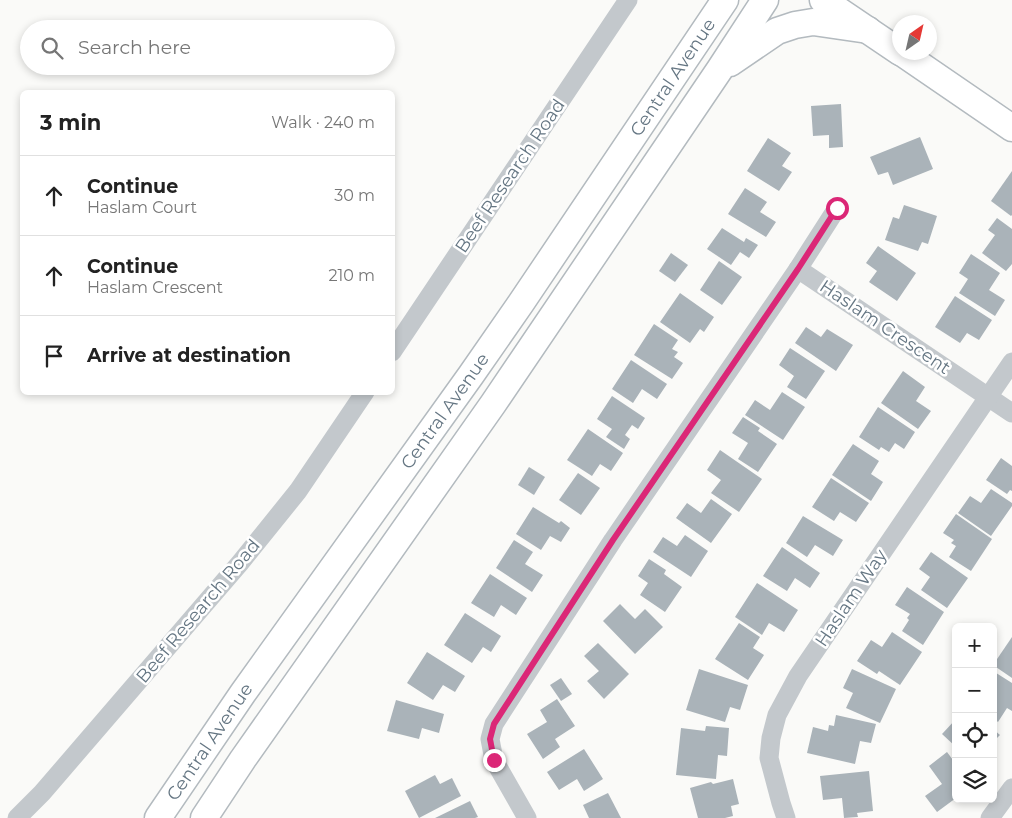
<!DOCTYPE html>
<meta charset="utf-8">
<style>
:root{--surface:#fff;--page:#f2f2f2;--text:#222;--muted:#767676;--line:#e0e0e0}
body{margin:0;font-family:Montserrat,sans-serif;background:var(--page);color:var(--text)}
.controls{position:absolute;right:15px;bottom:15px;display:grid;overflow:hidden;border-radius:8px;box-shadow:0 2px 8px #0003}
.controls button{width:45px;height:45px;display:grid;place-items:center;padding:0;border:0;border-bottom:1px solid var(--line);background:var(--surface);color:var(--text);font:25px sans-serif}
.compass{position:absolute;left:892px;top:15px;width:45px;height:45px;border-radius:50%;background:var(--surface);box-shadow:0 2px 8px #0003;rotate:34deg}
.stop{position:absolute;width:15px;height:15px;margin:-11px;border:4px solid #db2777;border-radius:50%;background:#fff}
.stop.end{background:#db2777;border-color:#fff;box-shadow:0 1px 5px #0008}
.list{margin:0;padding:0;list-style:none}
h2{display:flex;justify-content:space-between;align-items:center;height:65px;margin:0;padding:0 20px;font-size:21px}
h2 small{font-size:16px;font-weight:400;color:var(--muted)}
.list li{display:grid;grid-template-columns:32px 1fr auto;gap:15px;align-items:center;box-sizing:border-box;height:80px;padding:0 20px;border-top:1px solid var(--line)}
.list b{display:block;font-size:19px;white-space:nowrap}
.list p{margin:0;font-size:16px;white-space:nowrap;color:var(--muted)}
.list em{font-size:16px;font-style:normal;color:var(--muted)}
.icon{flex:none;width:28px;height:28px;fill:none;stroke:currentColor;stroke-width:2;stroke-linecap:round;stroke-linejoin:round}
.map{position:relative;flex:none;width:1012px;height:818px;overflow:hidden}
.search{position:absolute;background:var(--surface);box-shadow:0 2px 8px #0003;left:20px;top:20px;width:375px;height:55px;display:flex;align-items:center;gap:12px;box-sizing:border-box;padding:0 18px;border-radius:28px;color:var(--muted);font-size:19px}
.panel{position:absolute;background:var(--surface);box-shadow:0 2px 8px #0003;left:20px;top:90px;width:375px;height:305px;border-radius:8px}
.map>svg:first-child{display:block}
</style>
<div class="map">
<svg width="1012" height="818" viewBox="0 0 1012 818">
<rect width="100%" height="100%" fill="#fafaf8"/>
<g fill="#aab3b9">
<polygon points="841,104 843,147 829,148 829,135 813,136 811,106"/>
<polygon points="920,137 933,169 893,185 888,172 878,175 870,157"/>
<polygon points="768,138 791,153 782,166 792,172 779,191 747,171"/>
<polygon points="1012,171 1012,215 1011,216 991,201"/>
<polygon points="745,188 767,202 760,212 776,222 766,237 728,214"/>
<polygon points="904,205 937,216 928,244 922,242 918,251 885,240 893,217 899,219"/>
<polygon points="997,218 1012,229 1012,264 1006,271 982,253 995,235 988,230"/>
<polygon points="722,228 744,242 746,238 758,245 749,258 740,252 731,265 707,249"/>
<polygon points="878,246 916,273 897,301 869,282 877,271 866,263"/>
<polygon points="671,253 688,265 675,282 659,271"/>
<polygon points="971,254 1000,273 989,290 1005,300 995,316 959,293 968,279 959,273"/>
<polygon points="719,261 742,277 722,305 700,290"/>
<polygon points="680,293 714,317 704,332 700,329 690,343 660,322"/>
<polygon points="955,296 992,320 979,340 967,333 960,343 935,327"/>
<polygon points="654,324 678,340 672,349 678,352 674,357 683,363 672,379 634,355"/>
<polygon points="806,327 821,337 827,329 853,345 836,371 795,343"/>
<polygon points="790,348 825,371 806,399 787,387 794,376 779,365"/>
<polygon points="631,360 667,384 657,399 642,389 633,403 612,389"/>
<polygon points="903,371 925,387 916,401 931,411 918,429 881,403"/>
<polygon points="782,392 805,407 783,440 745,415 755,400 770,410"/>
<polygon points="612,396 645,418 638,429 632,425 625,435 630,439 624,449 606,437 612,429 597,419"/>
<polygon points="878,407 915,432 904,449 895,443 889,452 881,447 879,450 859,437"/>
<polygon points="743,417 760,428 758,431 777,444 758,472 738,459 748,443 732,433"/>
<polygon points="588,429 623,453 611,471 600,464 592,476 567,460"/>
<polygon points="853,444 879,461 871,474 883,482 871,501 832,475"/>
<polygon points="720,450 762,479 739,512 711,493 721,480 707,470"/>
<polygon points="1001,458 1012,466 1012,491 1010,490 1007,494 986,480"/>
<polygon points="529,467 545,477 534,495 518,485"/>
<polygon points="578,473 600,488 581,515 559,500"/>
<polygon points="831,478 869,503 856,522 840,512 834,521 812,507"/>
<polygon points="991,489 1012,503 1012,506 991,536 958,513 970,496 981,503"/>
<polygon points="711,499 732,514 711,543 676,518 687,503 701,513"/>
<polygon points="533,507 559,523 561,521 570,528 561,542 550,536 541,550 516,534"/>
<polygon points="956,514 992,539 971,571 949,557 956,546 951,543 954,540 943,533"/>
<polygon points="803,516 843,540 833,556 815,545 807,557 786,543"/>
<polygon points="685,535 708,551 691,577 653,552 663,537 677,546"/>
<polygon points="514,540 533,552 525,564 543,575 532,592 496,568"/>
<polygon points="782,547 820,573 810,588 795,578 787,591 763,576"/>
<polygon points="931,552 968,578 947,608 921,590 930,577 919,569"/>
<polygon points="649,559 666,570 664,574 682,587 665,612 640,595 648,583 638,576"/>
<polygon points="490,574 527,598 516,615 501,605 494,617 471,603"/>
<polygon points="757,583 798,610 784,632 769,623 762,635 735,617"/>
<polygon points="907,587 944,612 923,645 902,631 909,620 907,618 910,614 895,605"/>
<polygon points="620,604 635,619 645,609 663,627 635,654 603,621"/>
<polygon points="465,613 501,636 491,652 483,647 472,663 444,645"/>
<polygon points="739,623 760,637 753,648 764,655 748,680 715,659"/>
<polygon points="892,632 922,652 900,685 879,671 877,674 857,661 871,640 882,647"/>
<polygon points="1012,637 1012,678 993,665"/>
<polygon points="598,643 629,674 604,699 587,681 599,671 584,656"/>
<polygon points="427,652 465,676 455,692 443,685 433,700 407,683"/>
<polygon points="699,669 748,685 740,710 730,707 725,722 686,710"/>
<polygon points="852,669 896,689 880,723 846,708 853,693 843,688"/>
<polygon points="993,671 1012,683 1012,711 1007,708 998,722 993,718"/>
<polygon points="561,678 572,694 561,701 550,685"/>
<polygon points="557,699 575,726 555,739 560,747 543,759 527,734 547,722 540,710"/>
<polygon points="396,700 444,714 439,733 422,728 419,739 387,731"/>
<polygon points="836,715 876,724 871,743 860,741 855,764 807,753 813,727 828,731 829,725 834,726"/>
<polygon points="956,719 956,747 942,734"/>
<polygon points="706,726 729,728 727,756 718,755 716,779 676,775 681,728 705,731"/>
<polygon points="993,729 1000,735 993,742"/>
<polygon points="584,749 603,779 584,791 577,779 559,790 547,772"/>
<polygon points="947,752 956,764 956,798 937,812 925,796 942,784 929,766"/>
<polygon points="869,771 873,811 857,813 858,817 844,818 842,798 823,800 820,776"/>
<polygon points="435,775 440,784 452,778 461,796 419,818 405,791"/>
<polygon points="733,779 739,804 731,806 733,816 725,818 698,818 690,788 711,782 713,784"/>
<polygon points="608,793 621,818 589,818 583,805"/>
<polygon points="470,801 478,817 475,818 435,818"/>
</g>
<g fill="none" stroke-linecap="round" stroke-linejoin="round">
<g stroke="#b3babf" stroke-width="29">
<g id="secondary">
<polyline points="823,0 900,52"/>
<polyline points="901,52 1012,128"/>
<polyline points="730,63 777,31 795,25 813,22 868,30"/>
<path id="s1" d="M 158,818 L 243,693 L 471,375 L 521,303 L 725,0"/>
<polyline points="204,818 243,759 493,404 720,69 765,0"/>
</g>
</g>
<g stroke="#c3c8cc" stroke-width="19">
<polyline points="798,269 1012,413"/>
<polyline points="392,352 628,0"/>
<polyline points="17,818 42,793 240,563 298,491 365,392"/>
<polyline points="527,818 494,760 490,739 494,724 613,540 798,269 837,208"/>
<polyline points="786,818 781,803 769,758 771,738 777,715 798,676 1012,362"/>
<polyline points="990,818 1012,788"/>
</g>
<use href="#secondary" stroke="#fff" stroke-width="26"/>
</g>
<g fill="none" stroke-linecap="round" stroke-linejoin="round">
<polyline stroke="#db2777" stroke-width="6" points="494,760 490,739 494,724 613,540 798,269 837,208"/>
</g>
<g text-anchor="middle" stroke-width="5" stroke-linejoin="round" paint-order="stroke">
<g font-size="18" fill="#657683" stroke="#fff">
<text dy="6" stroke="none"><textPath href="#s1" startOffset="902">Central Avenue</textPath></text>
<text transform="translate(510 176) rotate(-56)" y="6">Beef Research Road</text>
<text transform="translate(885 327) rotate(34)" y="6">Haslam Crescent</text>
<text dy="6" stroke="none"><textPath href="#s1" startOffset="498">Central Avenue</textPath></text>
<text transform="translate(851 598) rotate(-56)" y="6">Haslam Way</text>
<text transform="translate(198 611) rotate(-50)" y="6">Beef Research Road</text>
<text dy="6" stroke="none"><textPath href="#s1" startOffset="92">Central Avenue</textPath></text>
</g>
</g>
</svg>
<div class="controls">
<button>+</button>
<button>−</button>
<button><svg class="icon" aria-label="locate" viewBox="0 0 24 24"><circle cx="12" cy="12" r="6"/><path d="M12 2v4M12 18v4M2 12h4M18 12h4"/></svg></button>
<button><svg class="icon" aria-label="layers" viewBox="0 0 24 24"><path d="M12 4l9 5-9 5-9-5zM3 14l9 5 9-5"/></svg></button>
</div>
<svg class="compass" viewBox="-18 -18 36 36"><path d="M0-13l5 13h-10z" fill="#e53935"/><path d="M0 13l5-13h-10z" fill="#767676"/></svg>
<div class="stop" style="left:837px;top:208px"></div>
<div class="stop end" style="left:494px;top:760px"></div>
<div class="search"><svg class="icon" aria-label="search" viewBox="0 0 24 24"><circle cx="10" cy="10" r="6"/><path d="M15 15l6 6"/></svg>Search here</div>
<section class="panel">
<h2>3 min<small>Walk · 240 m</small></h2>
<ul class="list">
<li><svg class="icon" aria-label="ahead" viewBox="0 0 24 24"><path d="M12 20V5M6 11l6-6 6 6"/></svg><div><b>Continue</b><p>Haslam Court</p></div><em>30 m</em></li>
<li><svg class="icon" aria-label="ahead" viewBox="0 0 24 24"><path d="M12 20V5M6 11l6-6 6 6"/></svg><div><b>Continue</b><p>Haslam Crescent</p></div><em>210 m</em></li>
<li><svg class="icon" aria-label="arrive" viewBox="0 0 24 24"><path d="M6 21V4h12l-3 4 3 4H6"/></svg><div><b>Arrive at destination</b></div></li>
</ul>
</section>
</div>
